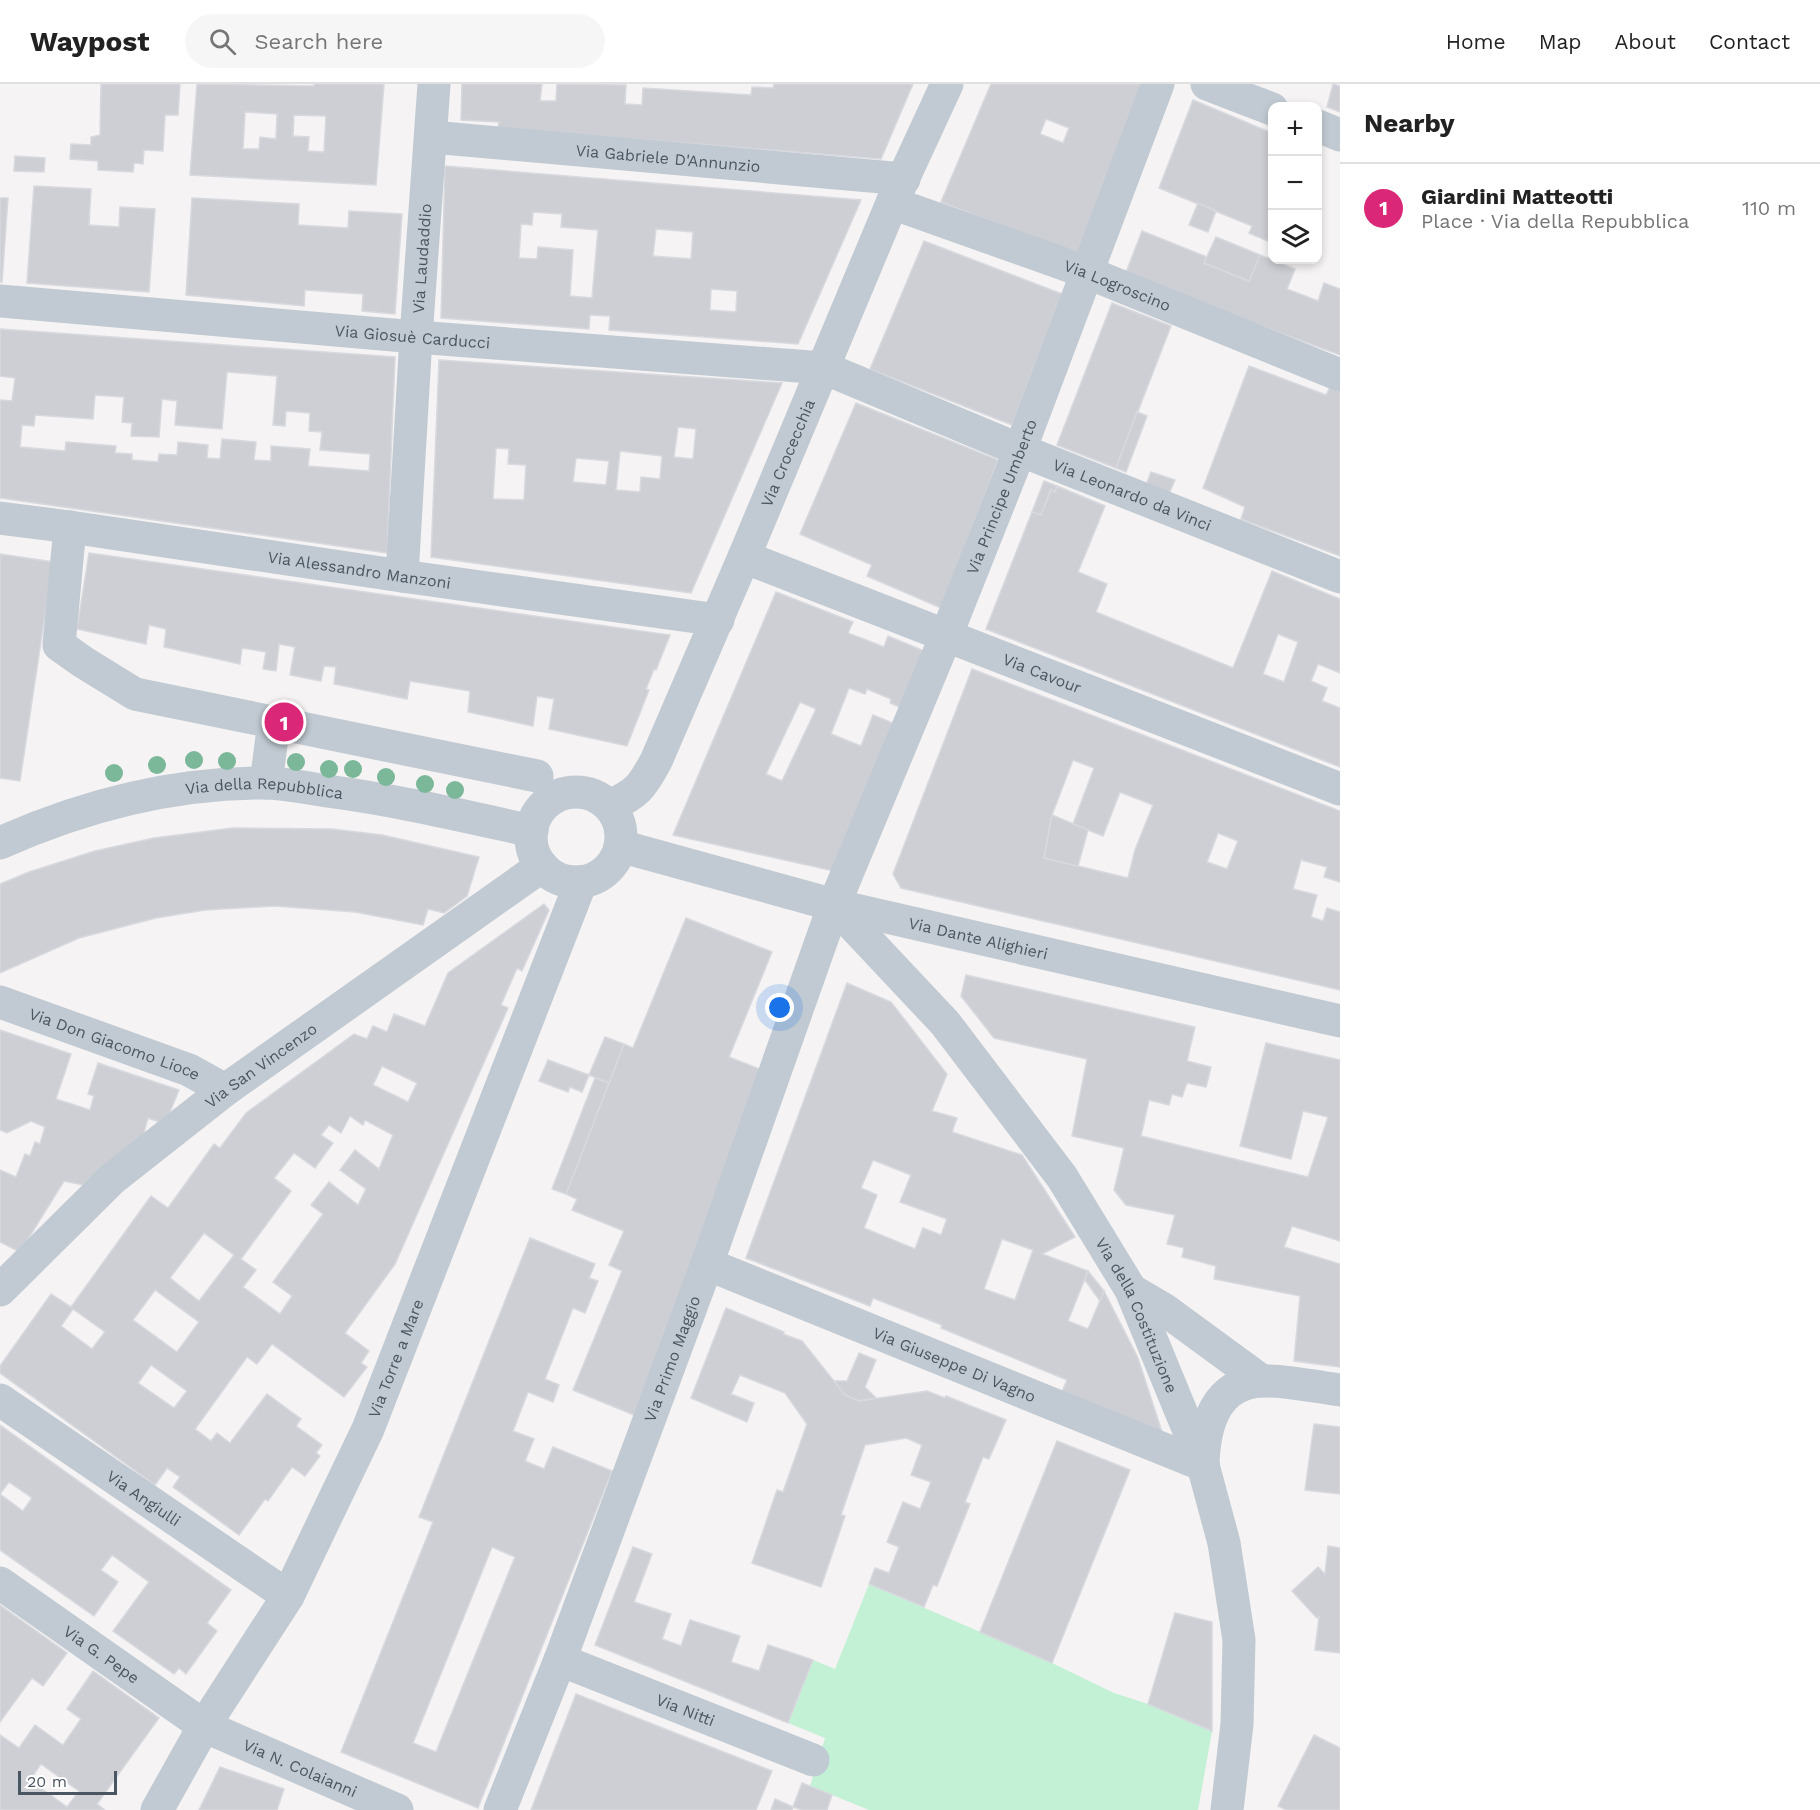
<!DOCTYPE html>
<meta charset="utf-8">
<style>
:root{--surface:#fff;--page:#f6f6f6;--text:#222;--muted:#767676;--line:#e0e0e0;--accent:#db2777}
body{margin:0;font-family:"Work Sans",sans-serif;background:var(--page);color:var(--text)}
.controls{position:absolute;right:18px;top:18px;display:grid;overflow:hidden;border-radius:12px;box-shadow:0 3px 9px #0003}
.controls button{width:54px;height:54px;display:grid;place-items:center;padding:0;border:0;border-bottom:2px solid var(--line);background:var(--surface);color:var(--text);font:30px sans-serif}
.scale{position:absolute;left:18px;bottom:15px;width:99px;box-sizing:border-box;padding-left:6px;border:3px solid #4a5661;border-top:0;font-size:16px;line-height:21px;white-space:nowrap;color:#4a5661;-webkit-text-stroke:4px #fff;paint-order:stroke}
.you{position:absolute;left:780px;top:924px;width:21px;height:21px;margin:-15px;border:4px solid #fff;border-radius:50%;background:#1a73e8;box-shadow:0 0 0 9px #1a73e833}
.badge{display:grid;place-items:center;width:39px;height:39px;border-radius:50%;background:var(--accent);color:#fff;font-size:20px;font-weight:700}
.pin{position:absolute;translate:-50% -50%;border:3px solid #fff;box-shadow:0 2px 6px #0006}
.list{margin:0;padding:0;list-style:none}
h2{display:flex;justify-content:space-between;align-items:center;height:78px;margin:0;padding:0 24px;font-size:26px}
h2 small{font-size:20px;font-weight:400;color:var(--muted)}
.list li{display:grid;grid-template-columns:39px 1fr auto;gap:18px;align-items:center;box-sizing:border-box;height:90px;padding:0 24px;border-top:2px solid var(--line)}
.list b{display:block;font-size:22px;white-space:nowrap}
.list p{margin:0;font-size:20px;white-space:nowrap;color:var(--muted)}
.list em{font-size:20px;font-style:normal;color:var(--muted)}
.icon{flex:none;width:33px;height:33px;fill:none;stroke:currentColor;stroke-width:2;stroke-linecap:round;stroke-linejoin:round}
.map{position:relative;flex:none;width:1340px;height:1726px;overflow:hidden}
header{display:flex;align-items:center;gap:36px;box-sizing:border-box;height:84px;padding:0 30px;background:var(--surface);border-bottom:2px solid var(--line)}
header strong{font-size:28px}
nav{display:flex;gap:33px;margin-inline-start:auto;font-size:21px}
.search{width:420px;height:54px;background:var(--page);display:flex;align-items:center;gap:15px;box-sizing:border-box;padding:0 21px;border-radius:33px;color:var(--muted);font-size:22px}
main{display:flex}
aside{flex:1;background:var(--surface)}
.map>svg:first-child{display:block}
</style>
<header>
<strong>Waypost</strong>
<div class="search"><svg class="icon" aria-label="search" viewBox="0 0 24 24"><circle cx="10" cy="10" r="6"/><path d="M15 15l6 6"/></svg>Search here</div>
<nav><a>Home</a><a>Map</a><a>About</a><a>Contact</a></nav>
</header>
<main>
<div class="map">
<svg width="1340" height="1726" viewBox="0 0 1340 1726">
<rect width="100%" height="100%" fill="#f5f3f3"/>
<polygon fill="#c3f1d5" points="869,1500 1052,1579 1114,1609 1148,1620 1212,1647 1198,1726 869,1726 810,1702 825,1654 788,1639 813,1576 835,1585"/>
<g fill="#cdcfd5" stroke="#d7d9de" stroke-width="1.5" fill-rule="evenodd">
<polygon points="101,0 180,0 178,31 165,31 163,67 144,66 143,80 134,79 133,88 98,86 98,77 70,75 71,60 91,61 91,53 100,51"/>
<path d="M 197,0 L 314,2 L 314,0 L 384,0 L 376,101 L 190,91 ZM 245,28 L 277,30 L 276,55 L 260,53 L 259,65 L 243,65 ZM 294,31 L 326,32 L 324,68 L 308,67 L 309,53 L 293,52 Z"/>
<polygon points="462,0 542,0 540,17 556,17 557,0 626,1 625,20 642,21 643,4 751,11 752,3 773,4 774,0 913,0 881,75 498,44 499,38 461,36"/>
<path d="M 991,0 L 1143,0 L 1078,171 L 941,118 ZM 1046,35 L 1069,44 L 1063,59 L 1040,50 Z"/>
<polygon points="1333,0 1340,2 1340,28 1327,23"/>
<polygon points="1193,16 1272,49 1272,159 1249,149 1252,142 1159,104"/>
<polygon points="15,72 45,74 44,88 14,87"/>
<path d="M 445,82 L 861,116 L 798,260 L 609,246 L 610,232 L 590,231 L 589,245 L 441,234 ZM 533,128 L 562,130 L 561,143 L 598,146 L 592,214 L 570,212 L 573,166 L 538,163 L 537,175 L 519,174 L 521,140 L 532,141 ZM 656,145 L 693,148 L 691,175 L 653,172 ZM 711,205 L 737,207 L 736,228 L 710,226 Z"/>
<polygon points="34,102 91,105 89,141 119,143 120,123 155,125 149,208 27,199"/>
<polygon points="0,114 8,114 2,198 0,198"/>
<polygon points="192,114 299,120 298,141 348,144 349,127 402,130 395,230 362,227 363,210 305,206 304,222 186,211"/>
<polygon points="1198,119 1216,127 1208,148 1189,141"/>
<polygon points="1142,147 1207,173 1204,179 1249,197 1260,171 1295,185 1287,205 1318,217 1324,199 1340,205 1340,271 1125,191"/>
<polygon points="1216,153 1260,171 1249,197 1204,179"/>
<polygon points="924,157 1062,210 1012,341 870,285"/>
<polygon points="1112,219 1171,242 1116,384 1057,361"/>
<path d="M 0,245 L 395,273 L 387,469 L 0,414 L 0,316 L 12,317 L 15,294 L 0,292 ZM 227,288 L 277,292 L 273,341 L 285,342 L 286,327 L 310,329 L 309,347 L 322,348 L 320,366 L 370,370 L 369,387 L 308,382 L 310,365 L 271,362 L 271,377 L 254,376 L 256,358 L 222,355 L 220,375 L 207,374 L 208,361 L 178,358 L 177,371 L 159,370 L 158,378 L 132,376 L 132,370 L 115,369 L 116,362 L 66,358 L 65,367 L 20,363 L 22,341 L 34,342 L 35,331 L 93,335 L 95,311 L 124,313 L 122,338 L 132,339 L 131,352 L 159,353 L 162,315 L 177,317 L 175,341 L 222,345 Z"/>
<path d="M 439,276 L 782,299 L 691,509 L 431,473 ZM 678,343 L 696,345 L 693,375 L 674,373 ZM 496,364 L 509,365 L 508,380 L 526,381 L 524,416 L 493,415 ZM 620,367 L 662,372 L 660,395 L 641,393 L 640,408 L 616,406 ZM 576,374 L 609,377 L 606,401 L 573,398 Z"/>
<polygon points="1249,282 1326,311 1330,303 1340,307 1340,472 1241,435 1245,423 1203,404"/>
<polygon points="856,319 998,376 941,524 867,492 872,481 800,450"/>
<polygon points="1137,328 1147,332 1126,388 1116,384"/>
<polygon points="1151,388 1175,396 1169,410 1146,401"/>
<polygon points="1044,397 1057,402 1055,408 1051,406 1041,431 1032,428"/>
<path d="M 1057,402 L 1105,422 L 1078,488 L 1107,500 L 1096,528 L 1233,584 L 1272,487 L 1340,515 L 1340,589 L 1318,580 L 1311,597 L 1327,604 L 1322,617 L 1340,624 L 1340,683 L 986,545 L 1032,428 L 1041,431 L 1051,406 L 1055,408 ZM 1278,550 L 1298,558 L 1284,598 L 1263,590 Z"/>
<polygon points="89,469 670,551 656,586 654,585 646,605 649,606 627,662 549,645 554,615 537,612 533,642 468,628 470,607 410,597 407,615 334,600 336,583 324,582 321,597 290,591 295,563 279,560 276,587 263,585 266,568 242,564 240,580 164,563 166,545 149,541 146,560 77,545"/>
<polygon points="0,470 53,478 20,697 0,694"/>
<path d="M 776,508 L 853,538 L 848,549 L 884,563 L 888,552 L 924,567 L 902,624 L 890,619 L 891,615 L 867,605 L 865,610 L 849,604 L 831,650 L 861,662 L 873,631 L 895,640 L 838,788 L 673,751 ZM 800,618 L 816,625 L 782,697 L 766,690 Z"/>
<path d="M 972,585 L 1340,727 L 1340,798 L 1324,793 L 1327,783 L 1301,776 L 1293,805 L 1317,811 L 1311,833 L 1323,837 L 1327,824 L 1340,828 L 1340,906 L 901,804 L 893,790 ZM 1073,676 L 1094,684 L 1073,740 L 1103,752 L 1120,708 L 1153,721 L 1135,766 L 1128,794 L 1044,774 L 1052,731 ZM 1218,749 L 1238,757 L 1227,785 L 1207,778 Z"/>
<polygon points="1052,731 1088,746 1078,782 1044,774"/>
<polygon points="233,744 332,745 382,751 479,773 467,812 444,829 428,825 423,841 355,828 275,822 205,826 156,834 79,854 0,889 0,800 29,788 95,767 154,754"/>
<path d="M 544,820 L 549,826 L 522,887 L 517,884 L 501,921 L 508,924 L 395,1180 L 345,1249 L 369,1267 L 361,1279 L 367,1283 L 344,1313 L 272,1260 L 257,1280 L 247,1273 L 195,1345 L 211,1357 L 217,1349 L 230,1359 L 267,1310 L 301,1335 L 296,1342 L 322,1361 L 316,1369 L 320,1372 L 305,1392 L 292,1383 L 268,1417 L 265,1415 L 239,1451 L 173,1403 L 180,1393 L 167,1384 L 155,1401 L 0,1289 L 0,1282 L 51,1210 L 71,1223 L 151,1112 L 168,1124 L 214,1060 L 220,1064 L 246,1029 L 354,950 L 367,955 L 373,942 L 387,948 L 394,930 L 425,942 L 448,889 ZM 382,982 L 417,999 L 408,1018 L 373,1001 ZM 350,1032 L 363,1041 L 365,1036 L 393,1051 L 379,1085 L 355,1066 L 340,1086 L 366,1105 L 358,1121 L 329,1098 L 311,1121 L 323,1130 L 273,1198 L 292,1212 L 280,1230 L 243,1203 L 256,1186 L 241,1175 L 291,1107 L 274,1094 L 294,1069 L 315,1084 L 333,1059 L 321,1051 L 329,1041 L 341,1049 ZM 204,1149 L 234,1171 L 199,1217 L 170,1194 ZM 155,1206 L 199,1238 L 177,1268 L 133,1236 ZM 73,1225 L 105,1248 L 92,1265 L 61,1242 ZM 151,1281 L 187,1307 L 174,1324 L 138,1299 Z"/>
<polygon points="686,834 772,868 729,973 767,988 634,1331 573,1306 622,1187 609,1181 624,1147 572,1126 577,1115 566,1110 624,960 633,964"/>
<polygon points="966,891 1195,943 1187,977 1211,983 1206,1003 1187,999 1182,1013 1172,1010 1169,1021 1149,1016 1141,1052 1308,1093 1328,1033 1303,1027 1291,1075 1240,1062 1266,959 1340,976 1340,1157 1292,1142 1284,1163 1340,1180 1340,1283 1294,1277 1300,1212 1214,1195 1216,1182 1182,1173 1184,1164 1167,1160 1175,1131 1126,1121 1114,1106 1124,1064 1072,1052 1087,975 994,954 961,912"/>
<path d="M 847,899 L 891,918 L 947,990 L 932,1027 L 957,1034 L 952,1048 L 1022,1071 L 1075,1153 L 1042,1170 L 1088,1187 L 1068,1237 L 1088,1245 L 1104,1207 L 1138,1274 L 1163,1351 L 1061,1310 L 1067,1296 L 941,1244 L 942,1241 L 873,1214 L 870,1222 L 746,1174 ZM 873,1076 L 911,1091 L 900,1118 L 947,1135 L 941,1151 L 923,1144 L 915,1165 L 864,1144 L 877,1111 L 861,1104 ZM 1002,1155 L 1033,1166 L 1015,1216 L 984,1205 Z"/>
<polygon points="0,946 71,970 56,1015 90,1026 94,1012 88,1010 98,979 179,1006 165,1040 148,1034 143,1052 83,1101 64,1097 20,1168 0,1158 0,1086 16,1093 25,1070 30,1072 35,1058 40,1060 45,1043 31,1037 7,1049 0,1046"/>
<polygon points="605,953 624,960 609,999 589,991"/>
<polygon points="548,976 589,991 582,1008 570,1003 568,1008 539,997"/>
<polygon points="595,994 609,999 566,1110 552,1105"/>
<path d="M 530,1154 L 595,1180 L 589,1194 L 598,1197 L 585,1229 L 573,1224 L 545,1295 L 559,1301 L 553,1318 L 528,1308 L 513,1347 L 534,1355 L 525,1377 L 544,1385 L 553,1363 L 612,1387 L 478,1724 L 341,1668 L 433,1438 L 419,1433 ZM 492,1463 L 515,1473 L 436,1668 L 413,1659 Z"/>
<polygon points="1088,1187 1104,1207 1100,1217 1085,1196"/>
<polygon points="726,1224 784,1248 783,1250 802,1257 845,1311 859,1317 927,1307 945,1314 946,1312 1006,1336 989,1375 983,1373 965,1418 970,1420 937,1502 933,1501 924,1523 869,1500 875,1484 889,1489 899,1463 887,1458 903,1418 920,1425 931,1398 911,1391 922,1361 906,1354 865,1361 841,1431 845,1432 821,1503 752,1479 777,1406 783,1408 807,1340 785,1309 740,1291 731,1310 754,1319 747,1338 691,1314"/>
<polygon points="859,1269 876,1276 865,1303 876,1314 859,1317 845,1311 834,1297 847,1297"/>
<polygon points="1314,1340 1340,1343 1340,1410 1305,1406"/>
<path d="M 0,1341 L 231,1506 L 207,1539 L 217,1547 L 186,1590 L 179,1584 L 174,1590 L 113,1547 L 149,1498 L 112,1471 L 101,1486 L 118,1498 L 94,1532 L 0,1466 ZM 9,1398 L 32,1414 L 23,1427 L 0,1410 Z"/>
<polygon points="1057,1357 1130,1386 1052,1579 980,1548"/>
<polygon points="1328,1462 1340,1464 1340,1569 1315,1566 1319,1533 1317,1534 1292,1507 1318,1483 1325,1490"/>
<polygon points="633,1463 652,1470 634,1518 671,1530 662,1555 681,1562 690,1536 740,1552 731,1578 759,1587 768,1561 813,1576 788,1639 595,1561"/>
<polygon points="0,1521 67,1569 43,1602 32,1594 0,1638"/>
<polygon points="1175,1529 1212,1538 1212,1647 1148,1620"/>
<path d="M 93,1587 L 159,1634 L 97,1720 L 105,1726 L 0,1726 L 0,1651 L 19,1664 L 35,1641 L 63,1661 L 81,1635 L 67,1625 ZM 41,1680 L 79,1707 L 67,1723 L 30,1696 Z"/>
<polygon points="576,1610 772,1687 756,1726 531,1726"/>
<polygon points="1314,1651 1340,1664 1340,1726 1286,1726 1278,1722"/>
<polygon points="220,1683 284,1705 277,1726 199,1726"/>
<polygon points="802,1699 832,1711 827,1726 802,1726 793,1723"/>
<polygon points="775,1715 793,1723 792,1726 771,1726"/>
</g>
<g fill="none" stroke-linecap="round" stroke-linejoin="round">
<g stroke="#c1cad2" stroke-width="33">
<polyline points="1207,0 1272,25"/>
<polyline points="1318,42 1340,51"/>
<path id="s1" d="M 432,53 L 904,95"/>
<path id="s2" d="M 892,119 L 1086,188 L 1340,291"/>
<path id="s3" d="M 0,217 L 416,253 L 824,284 L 1020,366 L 1340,493"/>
<path id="s4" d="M 0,434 L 70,443 L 402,492 L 718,536"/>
<polyline points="70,443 59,561 83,578 135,610 537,692"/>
<path id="s5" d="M 744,473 L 1340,705"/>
<path id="s6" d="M 402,492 L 416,253 L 434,0"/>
<polyline points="266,699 274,638"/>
<circle cx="576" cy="753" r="45"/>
<path id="s7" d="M 609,722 C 637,710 642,703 656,677 L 744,473 L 892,119 L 947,0"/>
<path id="s8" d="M 0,759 C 83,722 173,699 264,699 C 285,699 306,704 327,707 C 396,716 464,732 532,747"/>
<path id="s9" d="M 620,762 L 834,821 L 1340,937"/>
<path id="s10" d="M 834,821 L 945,939 L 1062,1093 L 1131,1206 L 1203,1381 L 1224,1459 L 1239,1556 L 1237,1640 L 1227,1726"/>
<path id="s11" d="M 0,918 L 189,986 L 225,1006"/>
<path id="s12" d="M 707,1180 L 1203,1381"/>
<path id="s13" d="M 0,1206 L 112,1095 L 225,1006 L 542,782"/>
<polyline points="1131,1206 1165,1226 1262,1297"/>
<path id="s14" d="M 0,1316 L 288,1512"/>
<path d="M 1203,1381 C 1204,1342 1215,1299 1262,1297 C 1284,1296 1317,1303 1340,1306"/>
<path id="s15" d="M 0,1499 L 204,1642 L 397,1726"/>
<path id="s16" d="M 560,1576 L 813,1676"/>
<path id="s17" d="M 157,1726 L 204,1642 L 288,1512 L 368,1345 L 581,798"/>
<path id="s18" d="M 500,1726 L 560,1576 L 707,1180 L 834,821 L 946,552 L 1020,366 L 1158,0"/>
</g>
</g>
<g fill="#7bb799">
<circle cx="194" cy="676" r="9"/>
<circle cx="227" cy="677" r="9"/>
<circle cx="296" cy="678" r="9"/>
<circle cx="157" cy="681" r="9"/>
<circle cx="329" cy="685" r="9"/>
<circle cx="353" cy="685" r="9"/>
<circle cx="114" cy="689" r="9"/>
<circle cx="386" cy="693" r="9"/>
<circle cx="425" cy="700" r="9"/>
<circle cx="455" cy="706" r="9"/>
</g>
<g text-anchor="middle" stroke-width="4.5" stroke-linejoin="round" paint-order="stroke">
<g font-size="16" fill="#4a5661" stroke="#fff">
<text dy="6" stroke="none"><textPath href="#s1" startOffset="237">Via Gabriele D'Annunzio</textPath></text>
<text dy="6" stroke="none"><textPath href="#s6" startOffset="318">Via Laudaddio</textPath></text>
<text dy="6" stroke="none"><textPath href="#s2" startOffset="240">Via Logroscino</textPath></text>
<text dy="6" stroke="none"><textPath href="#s3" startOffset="414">Via Giosuè Carducci</textPath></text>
<text dy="6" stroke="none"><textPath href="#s7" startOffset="402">Via Crocecchia</textPath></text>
<text dy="6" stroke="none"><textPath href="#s3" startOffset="1160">Via Leonardo da Vinci</textPath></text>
<text dy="6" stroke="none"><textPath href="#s18" startOffset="1406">Via Principe Umberto</textPath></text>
<text dy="6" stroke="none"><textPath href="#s4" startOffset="363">Via Alessandro Manzoni</textPath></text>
<text dy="6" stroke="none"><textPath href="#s5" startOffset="320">Via Cavour</textPath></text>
<text dy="6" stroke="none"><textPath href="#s8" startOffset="273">Via della Repubblica</textPath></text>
<text dy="6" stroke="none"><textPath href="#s9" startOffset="370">Via Dante Alighieri</textPath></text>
<text dy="6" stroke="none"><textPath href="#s11" startOffset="122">Via Don Giacomo Lioce</textPath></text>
<text dy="6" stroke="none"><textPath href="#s13" startOffset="345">Via San Vincenzo</textPath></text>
<text dy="6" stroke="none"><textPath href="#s10" startOffset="513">Via della Costituzione</textPath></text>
<text dy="6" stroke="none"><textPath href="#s17" startOffset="512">Via Torre a Mare</textPath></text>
<text dy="6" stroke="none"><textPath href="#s18" startOffset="483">Via Primo Maggio</textPath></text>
<text dy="6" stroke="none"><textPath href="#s12" startOffset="267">Via Giuseppe Di Vagno</textPath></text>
<text dy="6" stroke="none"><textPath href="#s14" startOffset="174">Via Angiulli</textPath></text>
<text dy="6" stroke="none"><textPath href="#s15" startOffset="124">Via G. Pepe</textPath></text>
<text dy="6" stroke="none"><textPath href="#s16" startOffset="135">Via Nitti</textPath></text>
<text dy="6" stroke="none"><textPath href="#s15" startOffset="354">Via N. Colaianni</textPath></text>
</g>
</g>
</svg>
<div class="controls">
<button>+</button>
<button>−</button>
<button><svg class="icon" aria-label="layers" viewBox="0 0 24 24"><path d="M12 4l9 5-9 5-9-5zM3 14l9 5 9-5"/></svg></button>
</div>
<div class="scale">20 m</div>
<div class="you"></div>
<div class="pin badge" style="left:284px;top:638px">1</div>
</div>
<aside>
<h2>Nearby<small></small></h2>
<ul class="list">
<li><span class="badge">1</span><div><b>Giardini Matteotti</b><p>Place · Via della Repubblica</p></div><em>110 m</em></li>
</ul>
</aside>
</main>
